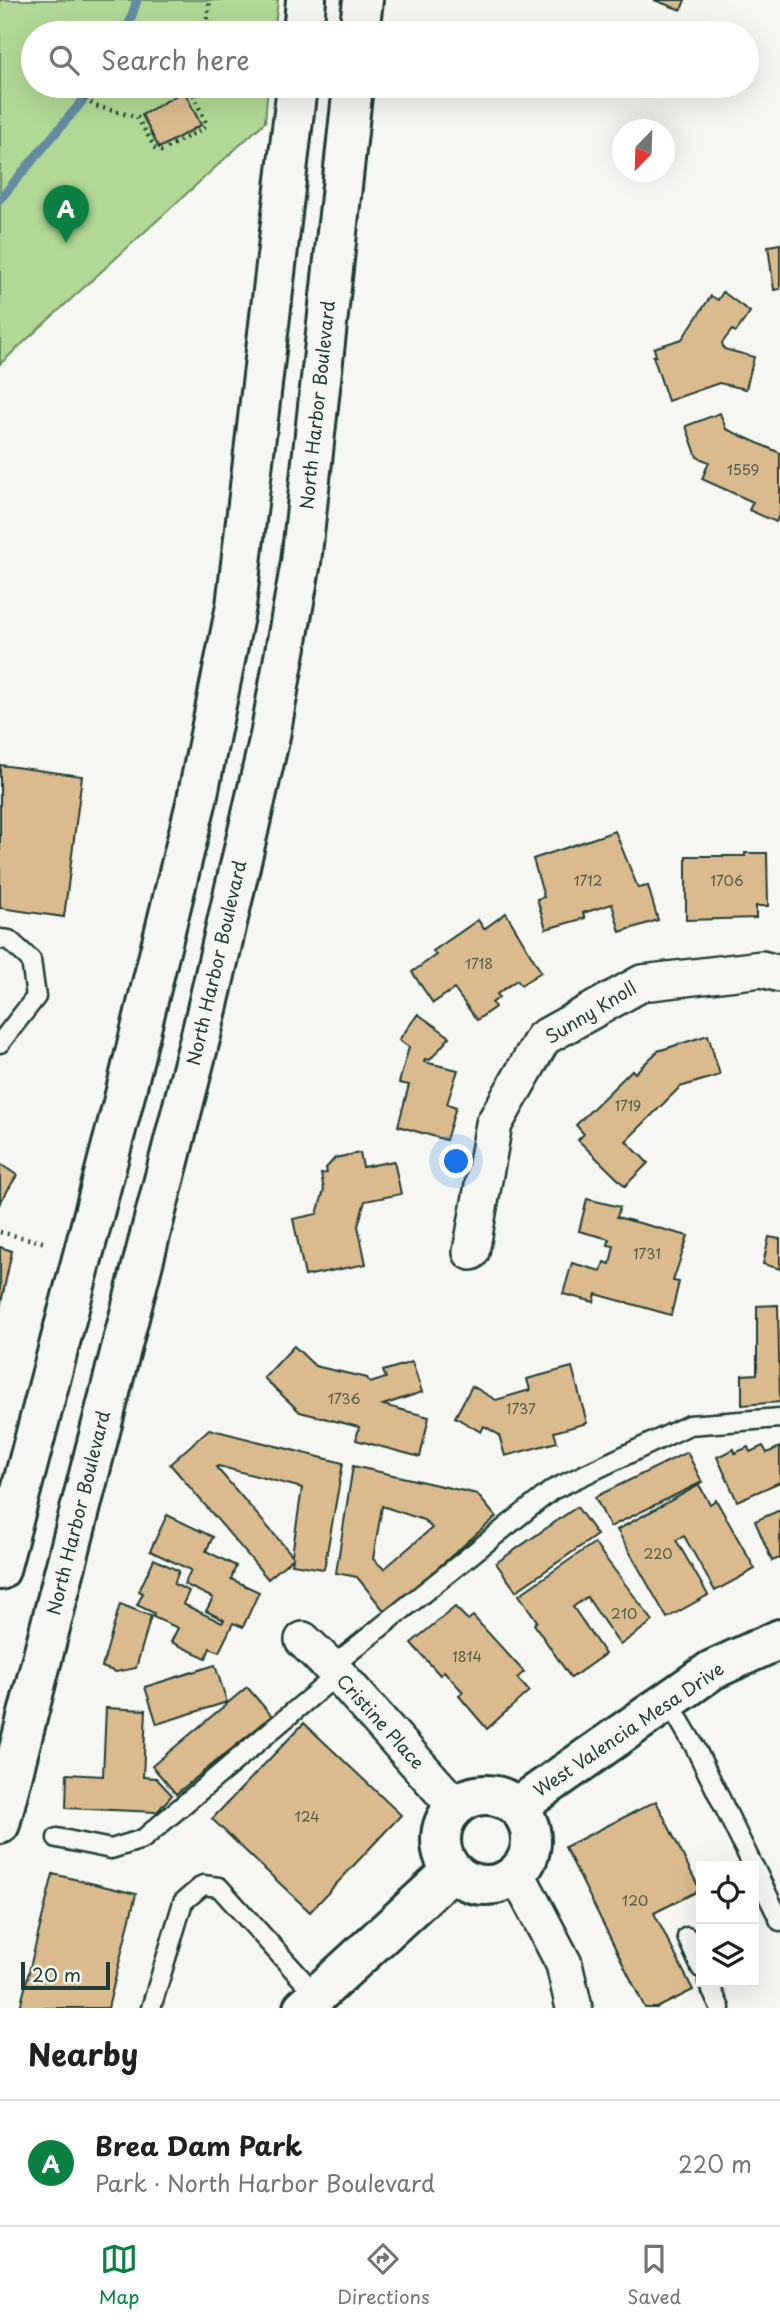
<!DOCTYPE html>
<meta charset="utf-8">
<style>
:root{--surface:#fff;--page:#f6f6f6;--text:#202124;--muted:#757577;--line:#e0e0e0;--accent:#0b8043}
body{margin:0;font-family:"Playpen Sans",sans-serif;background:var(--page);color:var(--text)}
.controls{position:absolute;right:21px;bottom:21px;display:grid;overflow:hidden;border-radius:0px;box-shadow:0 7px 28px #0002}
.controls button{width:63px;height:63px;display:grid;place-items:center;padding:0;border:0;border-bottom:2px solid var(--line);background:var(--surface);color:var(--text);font:35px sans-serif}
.compass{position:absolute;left:612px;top:119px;width:63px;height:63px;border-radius:50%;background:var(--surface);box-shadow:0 7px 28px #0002;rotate:203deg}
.scale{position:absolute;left:21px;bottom:18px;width:89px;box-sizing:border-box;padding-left:7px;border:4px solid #1f3d34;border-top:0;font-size:19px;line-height:24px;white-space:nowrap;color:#1f3d34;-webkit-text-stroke:5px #f6f6f2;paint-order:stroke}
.you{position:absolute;left:457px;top:1162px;width:24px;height:24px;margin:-18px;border:5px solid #fff;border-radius:50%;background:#1a73e8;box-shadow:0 0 0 10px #1a73e833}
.badge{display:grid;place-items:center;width:46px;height:46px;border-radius:50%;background:var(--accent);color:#fff;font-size:23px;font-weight:700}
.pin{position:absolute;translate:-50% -58px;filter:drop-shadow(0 2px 4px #0008)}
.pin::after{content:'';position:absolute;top:37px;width:24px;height:21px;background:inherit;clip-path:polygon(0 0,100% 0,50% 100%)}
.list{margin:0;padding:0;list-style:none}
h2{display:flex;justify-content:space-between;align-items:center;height:91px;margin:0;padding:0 28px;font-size:30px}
h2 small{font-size:23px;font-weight:400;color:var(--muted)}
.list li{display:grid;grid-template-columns:46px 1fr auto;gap:21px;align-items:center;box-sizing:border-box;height:126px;padding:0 28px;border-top:2px solid var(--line)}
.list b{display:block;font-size:26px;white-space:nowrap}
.list p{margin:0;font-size:23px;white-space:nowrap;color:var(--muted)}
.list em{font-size:23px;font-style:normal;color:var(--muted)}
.icon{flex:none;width:38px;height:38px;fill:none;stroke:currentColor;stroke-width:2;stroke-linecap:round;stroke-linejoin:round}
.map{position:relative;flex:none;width:780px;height:2008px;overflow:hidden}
.search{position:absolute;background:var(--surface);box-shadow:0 7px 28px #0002;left:21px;right:21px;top:21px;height:77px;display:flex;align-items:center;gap:18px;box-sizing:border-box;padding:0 24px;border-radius:38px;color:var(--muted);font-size:26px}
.sheet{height:217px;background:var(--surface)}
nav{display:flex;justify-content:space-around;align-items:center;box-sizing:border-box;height:98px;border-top:2px solid var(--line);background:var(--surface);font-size:19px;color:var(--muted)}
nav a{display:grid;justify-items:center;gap:4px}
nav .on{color:var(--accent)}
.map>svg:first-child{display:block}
</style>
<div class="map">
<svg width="780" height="2008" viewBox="0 0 780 2008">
<rect width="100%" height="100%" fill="#f6f6f2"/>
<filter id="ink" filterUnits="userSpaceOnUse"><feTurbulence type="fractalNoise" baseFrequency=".0143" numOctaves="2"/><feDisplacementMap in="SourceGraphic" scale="14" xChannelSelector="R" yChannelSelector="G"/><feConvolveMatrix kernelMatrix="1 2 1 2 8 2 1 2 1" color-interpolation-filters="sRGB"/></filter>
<g filter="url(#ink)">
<polygon fill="#b1d995" stroke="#688b64" stroke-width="2" points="0,0 278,0 274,33 33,33 33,86 268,86 265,122 0,364"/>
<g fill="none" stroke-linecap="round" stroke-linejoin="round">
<g stroke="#648ca3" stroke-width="9">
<polyline points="126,33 137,0"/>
<polyline points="0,199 95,86"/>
</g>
</g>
<g fill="#dbbb8e" stroke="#1f3d34" stroke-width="2" fill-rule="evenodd">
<polygon points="654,0 685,0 681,10"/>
<polygon points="184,91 201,125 159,148 142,115"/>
<polygon points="780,244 780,289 774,290 768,246"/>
<polygon points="723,292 750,312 736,332 732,330 722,343 724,349 754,357 746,389 719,383 668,401 653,356 656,356 654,348 682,339 711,296 718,300"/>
<polygon points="720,413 726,429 780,453 780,513 776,522 749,510 753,502 702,479 709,462 697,457 686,426"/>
<polygon points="0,765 82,776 64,917 0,908"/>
<polygon points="615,831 638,888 648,886 658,920 620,932 612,904 583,913 585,918 546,929 537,899 544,897 533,859"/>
<polygon points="745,853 767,853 768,906 756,906 756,918 686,920 686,856 745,856"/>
<polygon points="506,913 541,972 521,985 517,980 497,994 499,997 492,1003 495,1007 477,1020 454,989 433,1003 412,972 436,955 433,951 478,920 484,929"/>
<polygon points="418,1014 450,1037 430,1060 425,1059 424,1062 458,1070 447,1104 456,1107 446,1140 398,1126 409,1085 399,1083 409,1047 399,1040"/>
<polygon points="708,1035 720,1075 680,1087 626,1141 648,1163 625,1186 578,1140 584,1134 576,1125 632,1070 635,1073 658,1051"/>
<polygon points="360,1153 363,1167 394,1161 401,1194 365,1201 358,1226 366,1264 305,1276 293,1219 317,1214 324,1190 321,1174 327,1173 326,1168 335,1158"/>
<polygon points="0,1164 17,1175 0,1203"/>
<polygon points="587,1199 620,1207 617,1217 688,1236 673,1281 679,1282 671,1315 596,1294 594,1302 563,1294 572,1263 601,1271 604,1262 610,1264 614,1246 608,1245 609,1239 579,1231"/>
<polygon points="769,1237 780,1239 780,1269 763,1264"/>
<polygon points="0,1247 12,1251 0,1308"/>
<polygon points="778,1305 780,1402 742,1405 742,1375 757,1374 757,1306"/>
<polygon points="294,1346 315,1366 367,1378 370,1383 386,1378 383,1371 412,1362 422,1392 383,1405 429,1417 420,1457 356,1440 359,1427 300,1412 264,1378"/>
<polygon points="572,1367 587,1423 554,1432 557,1442 505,1456 499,1435 484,1426 481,1432 455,1417 472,1386 496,1400 530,1390 527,1379"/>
<path d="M 209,1429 L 343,1463 L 324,1569 L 292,1564 L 293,1558 L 268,1579 L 170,1464 ZM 218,1466 L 302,1488 L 292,1555 L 216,1467 Z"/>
<polygon points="763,1446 767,1453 780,1447 780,1482 737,1501 717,1457 734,1449 735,1453 748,1447 750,1452"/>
<polygon points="687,1452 702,1482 610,1527 595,1497"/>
<path d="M 353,1466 L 477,1494 L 496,1517 L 386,1613 L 357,1577 L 336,1573 ZM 382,1506 L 424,1520 L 432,1528 L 384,1569 L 373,1559 Z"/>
<polygon points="699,1485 710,1504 716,1500 755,1569 715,1591 684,1536 676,1540 708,1595 667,1618 617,1530"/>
<polygon points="577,1507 597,1535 516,1591 496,1563"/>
<polygon points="780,1510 780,1558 772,1561 755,1521"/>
<polygon points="167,1515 213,1537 206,1551 236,1566 231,1579 259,1592 243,1627 233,1623 219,1652 210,1648 206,1658 171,1642 178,1628 153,1617 154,1613 137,1605 143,1593 139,1591 154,1559 179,1571 174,1584 189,1591 183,1604 222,1623 224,1620 206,1611 213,1598 184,1584 191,1570 150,1551"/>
<polygon points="594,1543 653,1621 620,1645 587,1597 573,1607 605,1654 571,1678 534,1624 537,1621 519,1595"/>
<polygon points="120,1604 151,1616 136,1668 116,1672 102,1667"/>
<polygon points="455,1607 468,1620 473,1616 524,1672 517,1678 529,1691 487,1729 459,1696 463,1692 444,1671 440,1675 411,1643"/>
<polygon points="215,1665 227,1702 157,1724 145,1687"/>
<polygon points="247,1687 272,1716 176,1794 152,1766"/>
<polygon points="106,1708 146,1710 143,1777 156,1778 172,1795 157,1812 66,1808 67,1774 103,1776"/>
<polygon points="304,1723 401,1815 310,1912 212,1819"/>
<polygon points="656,1801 700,1890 654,1913 693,1990 657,2008 645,2008 565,1847"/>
<polygon points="53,1874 136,1894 108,2008 20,2008"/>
</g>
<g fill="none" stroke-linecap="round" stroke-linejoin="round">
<g stroke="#1f3d34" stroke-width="23">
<g id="lane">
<polyline points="0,939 9,940 31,960 36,997 0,1043"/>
<polyline points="331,1667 552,1490 689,1425 780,1418"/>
<polyline points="668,1701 695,1747 753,1866"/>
<polyline points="57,1838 111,1849 143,1839 338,1674"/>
<polyline points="754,1867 780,1921"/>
<polyline points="687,1937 701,1968"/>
<polyline points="708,1982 720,2008"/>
<polyline points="151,2008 183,1902 203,1885 219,1887 316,1995"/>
</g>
</g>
<g stroke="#1f3d34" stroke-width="40">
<g id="street">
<polyline points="471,1252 494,1124 543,1038 642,983 762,969 780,974"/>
<polyline points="303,1640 338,1674 455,1806"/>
<polyline points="517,1874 564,1964 574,2008"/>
</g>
</g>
<g stroke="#1f3d34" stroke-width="44">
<g id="secondary">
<circle cx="486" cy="1840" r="45"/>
<polyline points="517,1807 712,1670 780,1639"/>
<polyline points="303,2008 452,1871"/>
</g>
</g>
<g stroke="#1f3d34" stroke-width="44">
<g id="primary">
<polyline points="303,33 306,0"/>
<polyline points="359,33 363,0"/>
<polyline points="0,1570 123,1103 197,799 236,606 297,86"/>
<polyline points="0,1824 202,1031 270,736 301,562 353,86"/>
</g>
</g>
<g stroke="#1f3d34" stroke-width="4.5" stroke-dasharray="2 5" stroke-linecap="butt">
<polyline points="205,33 210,0"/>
<polyline points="68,86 95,106 137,117 155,148 161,151 204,128 206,123 194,96 196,86"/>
<polyline points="0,1232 46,1243"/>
</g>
<use href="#lane" stroke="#f6f6f2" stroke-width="18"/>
<use href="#street" stroke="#f6f6f2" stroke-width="35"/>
<use href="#secondary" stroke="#f6f6f2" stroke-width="38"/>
<use href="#primary" stroke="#f6f6f2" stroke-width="38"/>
</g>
</g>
<g text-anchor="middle" stroke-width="5" stroke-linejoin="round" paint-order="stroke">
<g font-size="14" fill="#4e5c4a">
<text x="743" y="475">1559</text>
<text x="588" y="886">1712</text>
<text x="727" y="886">1706</text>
<text x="479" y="969">1718</text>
<text x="628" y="1111">1719</text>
<text x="647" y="1259">1731</text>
<text x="344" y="1404">1736</text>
<text x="521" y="1414">1737</text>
<text x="658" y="1559">220</text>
<text x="624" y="1619">210</text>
<text x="467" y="1662">1814</text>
<text x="307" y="1822">124</text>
<text x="635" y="1906">120</text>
</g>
<g font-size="18" fill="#1f3d34" stroke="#f6f6f2">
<text transform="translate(318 405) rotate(-84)" y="6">North Harbor Boulevard</text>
<text transform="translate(217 963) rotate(-77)" y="6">North Harbor Boulevard</text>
<text transform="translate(591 1013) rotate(-31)" y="6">Sunny Knoll</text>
<text transform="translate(79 1513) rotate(-76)" y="6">North Harbor Boulevard</text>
<text transform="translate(380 1722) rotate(48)" y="6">Cristine Place</text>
<text transform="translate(629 1730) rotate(-34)" y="6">West Valencia Mesa Drive</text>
</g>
</g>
</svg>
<div class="controls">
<button><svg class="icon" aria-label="locate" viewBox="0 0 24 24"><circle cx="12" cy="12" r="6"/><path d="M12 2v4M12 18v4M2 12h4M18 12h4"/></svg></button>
<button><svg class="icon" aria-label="layers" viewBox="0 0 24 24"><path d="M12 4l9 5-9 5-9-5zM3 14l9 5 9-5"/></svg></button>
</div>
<svg class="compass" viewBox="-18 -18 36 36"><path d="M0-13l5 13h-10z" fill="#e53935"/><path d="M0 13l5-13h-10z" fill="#757577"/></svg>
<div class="scale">20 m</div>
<div class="you"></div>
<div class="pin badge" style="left:66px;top:243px">A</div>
<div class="search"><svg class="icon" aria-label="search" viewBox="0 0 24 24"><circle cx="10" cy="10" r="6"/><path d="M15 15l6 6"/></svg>Search here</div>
</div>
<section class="sheet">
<h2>Nearby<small></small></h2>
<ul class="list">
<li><span class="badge">A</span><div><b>Brea Dam Park</b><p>Park · North Harbor Boulevard</p></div><em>220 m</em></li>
</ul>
</section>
<nav>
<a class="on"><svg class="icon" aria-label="map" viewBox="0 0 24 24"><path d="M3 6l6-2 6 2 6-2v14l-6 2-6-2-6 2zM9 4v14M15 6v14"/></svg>Map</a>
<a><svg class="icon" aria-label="directions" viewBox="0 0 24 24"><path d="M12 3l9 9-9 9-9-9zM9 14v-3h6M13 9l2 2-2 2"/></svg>Directions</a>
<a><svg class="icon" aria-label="saved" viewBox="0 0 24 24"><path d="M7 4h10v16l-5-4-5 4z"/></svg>Saved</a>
</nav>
